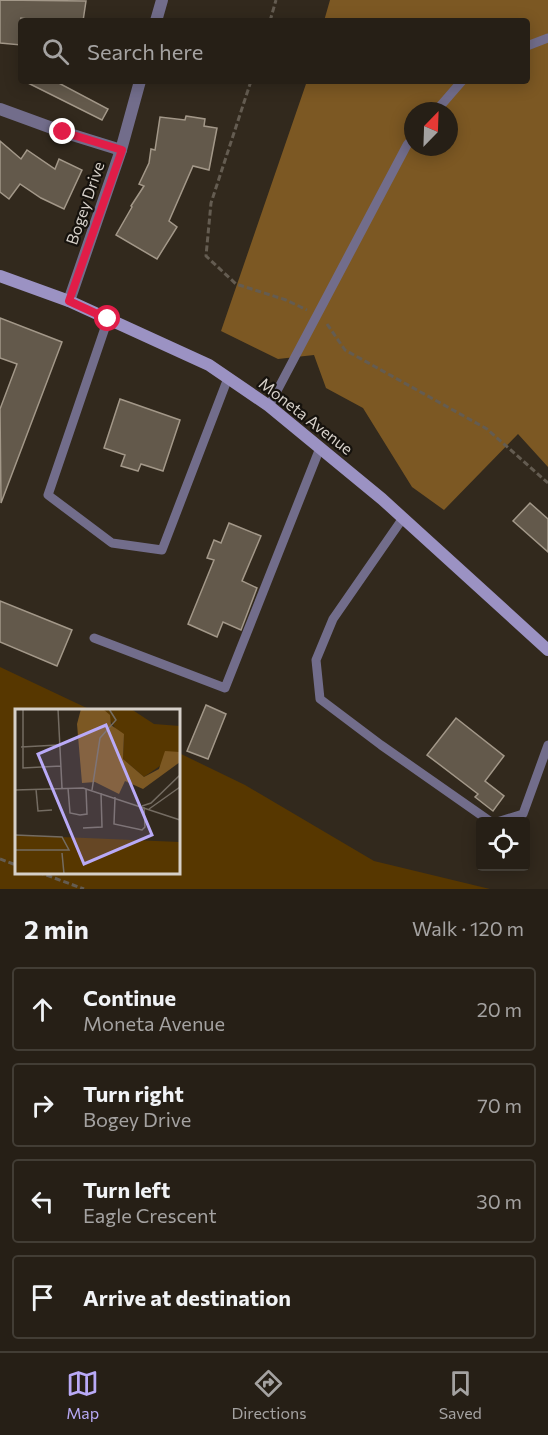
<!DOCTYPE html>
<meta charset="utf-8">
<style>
:root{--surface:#261f16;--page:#322c23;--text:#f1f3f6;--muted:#a4a2a1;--line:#423d35;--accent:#b9aaf7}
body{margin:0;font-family:Commissioner,sans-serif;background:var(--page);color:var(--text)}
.controls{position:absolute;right:18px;bottom:18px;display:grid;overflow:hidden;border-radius:6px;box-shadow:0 3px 15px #0003}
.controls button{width:54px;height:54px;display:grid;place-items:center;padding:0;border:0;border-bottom:2px solid var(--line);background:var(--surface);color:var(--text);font:30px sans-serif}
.compass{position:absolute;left:404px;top:102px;width:54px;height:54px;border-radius:50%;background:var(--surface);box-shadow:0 3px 15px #0003;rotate:23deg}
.stop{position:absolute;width:18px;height:18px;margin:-14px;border:4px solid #e11d48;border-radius:50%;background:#fff}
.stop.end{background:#e11d48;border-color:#fff;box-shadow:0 2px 6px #0008}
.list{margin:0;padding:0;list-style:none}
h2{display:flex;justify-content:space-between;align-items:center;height:78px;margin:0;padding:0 24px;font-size:26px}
h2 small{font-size:20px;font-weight:400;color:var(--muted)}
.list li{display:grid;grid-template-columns:39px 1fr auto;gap:18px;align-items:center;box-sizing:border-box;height:84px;margin:0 12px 12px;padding:0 12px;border:2px solid var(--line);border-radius:6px}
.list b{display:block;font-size:22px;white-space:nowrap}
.list p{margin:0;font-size:20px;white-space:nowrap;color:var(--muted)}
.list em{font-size:20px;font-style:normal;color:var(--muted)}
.icon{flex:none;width:33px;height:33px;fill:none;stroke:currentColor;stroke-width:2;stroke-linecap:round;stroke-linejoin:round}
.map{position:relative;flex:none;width:548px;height:889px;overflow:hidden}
.search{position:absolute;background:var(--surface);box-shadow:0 3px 15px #0003;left:18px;right:18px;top:18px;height:66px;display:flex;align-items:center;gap:15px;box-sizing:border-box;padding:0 21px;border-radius:6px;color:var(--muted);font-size:22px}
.sheet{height:462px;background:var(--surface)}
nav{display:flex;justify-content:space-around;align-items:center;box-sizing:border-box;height:84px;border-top:2px solid var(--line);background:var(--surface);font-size:16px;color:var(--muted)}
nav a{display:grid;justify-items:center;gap:3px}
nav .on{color:var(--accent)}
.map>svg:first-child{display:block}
</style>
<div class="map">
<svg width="548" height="889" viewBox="0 0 548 889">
<rect width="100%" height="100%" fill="#32291d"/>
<polygon fill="#573700" points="0,667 91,710 16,710 16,872 178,872 179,753 245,785 374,861 490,889 0,889"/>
<path fill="#7c5823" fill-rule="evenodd" d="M 330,0 L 548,0 L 548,467 L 518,434 L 444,510 L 412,487 L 363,408 L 326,388 L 314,355 L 278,359 L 221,331 L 307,81 L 527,81 L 527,21 L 324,21 ZM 413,111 L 449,111 L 449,147 L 413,147 Z"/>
<g fill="#63594b" stroke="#a39889" stroke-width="1.5">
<polygon points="0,0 86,1 83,21 43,21 21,18 21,45 0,43"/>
<polygon points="24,81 55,81 108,109 102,120"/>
<polygon points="186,116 205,119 204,126 217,128 209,170 193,166 169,221 177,227 157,259 116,235 132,207 131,206 144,186 139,184 149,163 151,149 155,150 160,117 185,120"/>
<polygon points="0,141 21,159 27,150 55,169 59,159 82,170 64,209 41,198 20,184 9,199 0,192"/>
<polygon points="0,318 62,342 1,503 0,409 17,364 0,358"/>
<polygon points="120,399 180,420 163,471 141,464 138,471 121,466 125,455 104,448"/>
<polygon points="530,503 548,519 548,552 513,521"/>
<polygon points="229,523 261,536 242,581 257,588 241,630 223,622 217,637 188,624 214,560 207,558 214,540 221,543"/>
<polygon points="0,601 72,630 57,666 0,642"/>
<polygon points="206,705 226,714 208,759 187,751"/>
<polygon points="456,718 504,756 485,781 504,796 493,811 475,797 478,794 427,755"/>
</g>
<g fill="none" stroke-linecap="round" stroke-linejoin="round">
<g stroke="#645c51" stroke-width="3" stroke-dasharray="6 3" stroke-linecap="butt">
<polyline points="270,21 276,0"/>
<polyline points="251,81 211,203 206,256 236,284 286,300 307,310"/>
<polyline points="327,324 345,350 487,429 548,483"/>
<polyline points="0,859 16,865"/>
<polyline points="38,872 84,889"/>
</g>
<g stroke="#726d8b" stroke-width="9">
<polyline points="527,46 548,38"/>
<polyline points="436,111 462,81"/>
<polyline points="108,319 48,495 112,543 162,550 228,378"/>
<polyline points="269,406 407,145 413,138"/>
<polyline points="403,518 333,619 316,660 320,699 381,745 491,822"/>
<polyline points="94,638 225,688 320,448"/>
<polyline points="497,822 523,814 548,745"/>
</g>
<g stroke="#726d8b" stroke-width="12">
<polyline points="156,21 162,0"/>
<polyline points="0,109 63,132 121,150"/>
<polyline points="69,301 121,150 140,81"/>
</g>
<polyline stroke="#9b92c3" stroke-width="12" points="0,276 69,301 209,365 269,406 382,499 548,650"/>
</g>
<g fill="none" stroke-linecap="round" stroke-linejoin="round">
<polyline stroke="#e11d48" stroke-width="8" points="63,132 122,150 69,301 108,319"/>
</g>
<g text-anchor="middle" stroke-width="4.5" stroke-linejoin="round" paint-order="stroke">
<g font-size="16" fill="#d6d0c9" stroke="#16120d">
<text transform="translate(85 203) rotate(-71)" y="6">Bogey Drive</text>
<text transform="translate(306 416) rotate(38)" y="6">Moneta Avenue</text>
</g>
</g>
<g transform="translate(15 709)">
<rect width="165" height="165" fill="#32291d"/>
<path d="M 88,0 L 116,0 L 139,15 L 165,17 L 165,43 L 129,68 L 108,50 L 109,26 L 102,22 ZM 0,126 L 165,133 L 165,165 L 0,165 Z" fill="#573700"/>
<path d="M 66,0 L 88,0 L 95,6 L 96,16 L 109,25 L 108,50 L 129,68 L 144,60 L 150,42 L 165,43 L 165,53 L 128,80 L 110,72 L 104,85 L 80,73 L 67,74 L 62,15 Z" fill="#7c5823"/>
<path fill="none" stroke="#746c62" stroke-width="1.5" d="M 8,0 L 8,59 L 46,57M 43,0 L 47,79M 6,38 L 43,36M 53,79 L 55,104 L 65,106 L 72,105 L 71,80M 21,80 L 23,102 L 37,101M 0,81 L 68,79 L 165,111M 77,81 L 85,29 L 101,11 L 94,0M 100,88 L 99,115 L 127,121 L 130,118 L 129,98M 127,97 L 136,94 L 165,66M 134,100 L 165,78M 68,119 L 87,118 L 86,84M 0,126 L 47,128 L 54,141 L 0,141M 47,144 L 49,165"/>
<path fill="#b9aaf7" fill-opacity="0.15" stroke="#b9aaf7" stroke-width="3" d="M 91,16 L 137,126 L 69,155 L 23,45 Z"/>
<rect width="165" height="165" fill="none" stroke="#d6d0c9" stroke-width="3"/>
</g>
</svg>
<div class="controls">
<button><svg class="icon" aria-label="locate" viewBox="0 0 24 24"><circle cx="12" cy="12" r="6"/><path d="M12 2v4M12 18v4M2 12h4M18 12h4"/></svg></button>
</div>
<svg class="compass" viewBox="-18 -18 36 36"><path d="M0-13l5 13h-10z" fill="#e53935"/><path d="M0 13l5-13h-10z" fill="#a4a2a1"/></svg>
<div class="stop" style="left:108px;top:319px"></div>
<div class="stop end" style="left:63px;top:132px"></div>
<div class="search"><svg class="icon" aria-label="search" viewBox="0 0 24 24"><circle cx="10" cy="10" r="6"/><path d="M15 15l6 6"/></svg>Search here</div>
</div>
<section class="sheet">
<h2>2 min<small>Walk · 120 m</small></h2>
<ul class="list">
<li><svg class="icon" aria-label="ahead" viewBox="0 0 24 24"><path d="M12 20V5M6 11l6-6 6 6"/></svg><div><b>Continue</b><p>Moneta Avenue</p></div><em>20 m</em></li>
<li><svg class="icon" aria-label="right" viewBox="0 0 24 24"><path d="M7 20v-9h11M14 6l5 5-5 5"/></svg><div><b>Turn right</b><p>Bogey Drive</p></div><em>70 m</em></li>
<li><svg class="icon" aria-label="left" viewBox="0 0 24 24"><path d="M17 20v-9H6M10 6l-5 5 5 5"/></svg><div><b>Turn left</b><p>Eagle Crescent</p></div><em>30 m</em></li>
<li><svg class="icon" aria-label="arrive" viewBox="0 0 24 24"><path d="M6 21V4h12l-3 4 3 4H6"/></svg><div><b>Arrive at destination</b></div></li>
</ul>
</section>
<nav>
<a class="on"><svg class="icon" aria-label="map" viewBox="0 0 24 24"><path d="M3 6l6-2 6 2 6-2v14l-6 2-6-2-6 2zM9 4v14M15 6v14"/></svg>Map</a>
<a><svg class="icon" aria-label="directions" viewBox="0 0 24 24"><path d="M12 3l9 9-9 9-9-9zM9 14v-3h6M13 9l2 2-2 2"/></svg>Directions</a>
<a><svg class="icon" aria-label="saved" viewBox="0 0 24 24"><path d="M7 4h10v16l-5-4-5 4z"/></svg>Saved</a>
</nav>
